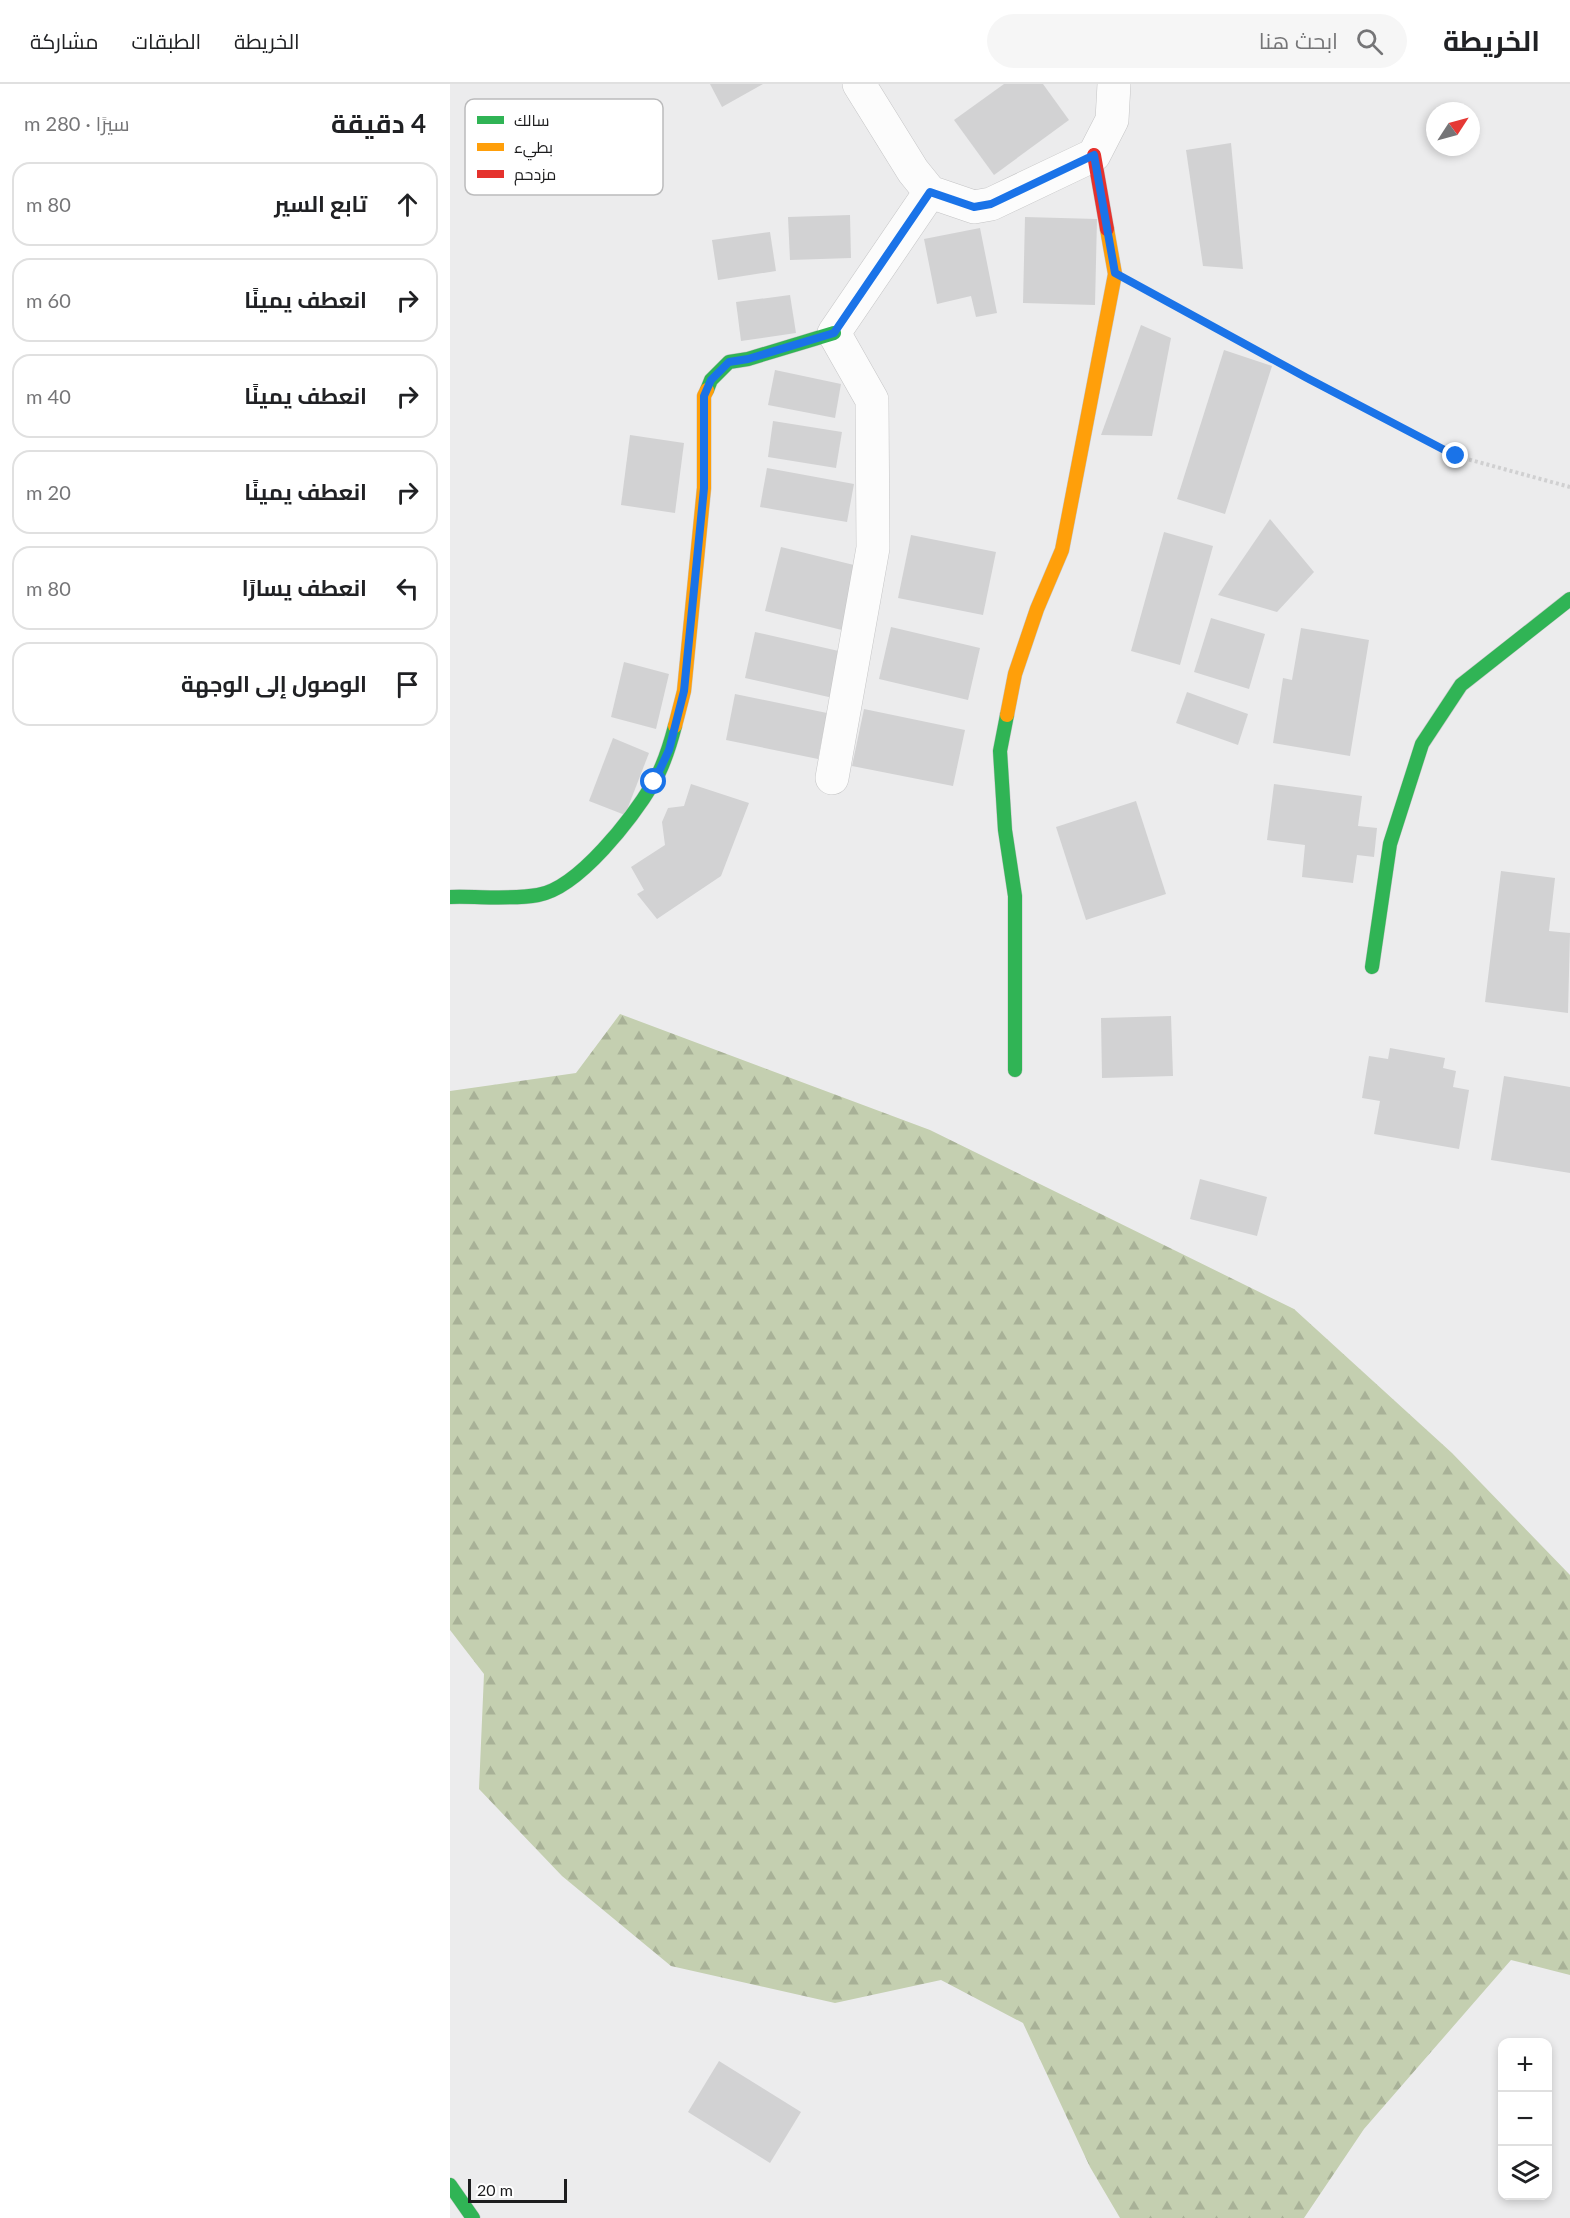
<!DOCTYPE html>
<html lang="ar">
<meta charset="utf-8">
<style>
:root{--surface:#fff;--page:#f6f6f6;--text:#202124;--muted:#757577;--line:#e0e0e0}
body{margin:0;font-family:Lato,Cairo,sans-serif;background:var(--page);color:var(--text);direction:rtl}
.controls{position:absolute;right:18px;bottom:18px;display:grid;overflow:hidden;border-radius:12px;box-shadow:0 3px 9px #0003}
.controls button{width:54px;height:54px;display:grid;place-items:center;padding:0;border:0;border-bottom:2px solid var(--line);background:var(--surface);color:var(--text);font:30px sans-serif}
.compass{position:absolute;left:976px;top:18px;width:54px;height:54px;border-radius:50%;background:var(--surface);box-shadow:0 3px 9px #0003;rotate:54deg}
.scale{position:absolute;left:18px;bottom:15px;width:99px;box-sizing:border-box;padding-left:6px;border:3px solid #1d1d1e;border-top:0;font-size:16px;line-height:21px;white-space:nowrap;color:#1d1d1e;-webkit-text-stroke:4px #fff;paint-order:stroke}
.stop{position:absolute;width:18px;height:18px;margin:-14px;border:4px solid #1a73e8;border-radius:50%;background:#fff}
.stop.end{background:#1a73e8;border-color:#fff;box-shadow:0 2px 6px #0008}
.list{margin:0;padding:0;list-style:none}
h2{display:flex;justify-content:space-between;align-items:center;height:78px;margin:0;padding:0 24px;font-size:26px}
h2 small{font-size:20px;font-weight:400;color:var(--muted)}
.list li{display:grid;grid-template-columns:39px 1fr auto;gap:18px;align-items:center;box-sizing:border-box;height:84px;margin:0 12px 12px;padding:0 12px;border:2px solid var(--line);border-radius:18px}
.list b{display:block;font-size:22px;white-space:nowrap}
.list em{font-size:20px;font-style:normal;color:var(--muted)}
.icon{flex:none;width:33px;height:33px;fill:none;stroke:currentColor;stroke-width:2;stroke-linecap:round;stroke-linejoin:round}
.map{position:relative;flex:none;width:1120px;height:2134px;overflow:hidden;direction:ltr}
header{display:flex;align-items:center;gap:36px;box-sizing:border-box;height:84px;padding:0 30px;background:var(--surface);border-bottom:2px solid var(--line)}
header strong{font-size:28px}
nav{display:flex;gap:33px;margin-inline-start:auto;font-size:21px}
.search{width:420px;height:54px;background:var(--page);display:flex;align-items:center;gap:15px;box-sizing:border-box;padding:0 21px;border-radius:33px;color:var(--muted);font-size:22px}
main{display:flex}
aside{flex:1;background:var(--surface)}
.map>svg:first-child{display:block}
</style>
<header>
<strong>الخريطة</strong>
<div class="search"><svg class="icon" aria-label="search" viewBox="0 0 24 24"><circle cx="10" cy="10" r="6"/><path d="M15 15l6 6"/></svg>ابحث هنا</div>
<nav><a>الخريطة</a><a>الطبقات</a><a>مشاركة</a></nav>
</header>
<main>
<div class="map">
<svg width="1120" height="2134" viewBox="0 0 1120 2134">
<defs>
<pattern id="forest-firs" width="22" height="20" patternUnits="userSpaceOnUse" patternTransform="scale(1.5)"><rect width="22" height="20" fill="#c4cfb0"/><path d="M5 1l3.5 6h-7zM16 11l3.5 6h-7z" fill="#a8b197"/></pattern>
</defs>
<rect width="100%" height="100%" fill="#ececed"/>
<polygon fill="url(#forest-firs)" points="170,930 480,1046 844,1225 1002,1369 1120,1491 1120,1891 1061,1876 914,2045 854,2134 670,2134 640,2083 573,1939 491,1896 385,1919 221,1882 112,1792 29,1705 34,1590 0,1546 0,1007 126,989"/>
<g fill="#d2d2d3">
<polygon points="260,0 313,0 272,23"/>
<polygon points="554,0 593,0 619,36 544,91 504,36"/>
<polygon points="781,59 793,185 753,182 736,66"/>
<polygon points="400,131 401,174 340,176 338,133"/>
<polygon points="575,133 647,135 645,221 573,219"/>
<polygon points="530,144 547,229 526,233 521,212 487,220 474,155"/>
<polygon points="320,148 326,187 268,196 262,156"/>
<polygon points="340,211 346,249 291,257 286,218"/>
<polygon points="691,241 721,254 702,352 651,351"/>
<polygon points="774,266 822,282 775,430 727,415"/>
<polygon points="325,286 391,300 385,334 318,321"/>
<polygon points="323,337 392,348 386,384 318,373"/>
<polygon points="180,351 234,359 225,429 171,421"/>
<polygon points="317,384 404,400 397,438 310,423"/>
<polygon points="820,435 864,488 827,528 768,511"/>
<polygon points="714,448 763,462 730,581 681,567"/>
<polygon points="461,451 546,468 533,531 448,514"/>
<polygon points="331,463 412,483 396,547 315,527"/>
<polygon points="761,534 815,550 799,605 744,588"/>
<polygon points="441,543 530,564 518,616 429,595"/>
<polygon points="851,544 919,556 900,672 823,659 833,594 842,596"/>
<polygon points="305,548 393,568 383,614 295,594"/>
<polygon points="174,578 219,590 206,645 161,633"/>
<polygon points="737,608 798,630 788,661 726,639"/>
<polygon points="285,610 377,629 368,675 276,656"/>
<polygon points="414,625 515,646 503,702 402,682"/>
<polygon points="163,654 199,669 175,731 139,717"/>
<polygon points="241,700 299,719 271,792 207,835 187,810 194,806 181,783 215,761 212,738 218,724 234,722"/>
<polygon points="824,700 912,712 908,742 927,744 924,773 907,771 903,799 852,793 855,761 817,756"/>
<polygon points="686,717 716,810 636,836 606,743"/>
<polygon points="1051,787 1105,794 1099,847 1120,849 1118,929 1035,918"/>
<polygon points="721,932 723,992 652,994 651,934"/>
<polygon points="940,964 995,974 993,984 1006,987 1003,1003 1019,1006 1009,1065 924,1050 930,1017 912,1014 919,972 938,975"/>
<polygon points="1054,992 1120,1003 1120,1089 1041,1076"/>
<polygon points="750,1095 817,1113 807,1152 740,1135"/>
<polygon points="269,1977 351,2028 320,2079 238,2028"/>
</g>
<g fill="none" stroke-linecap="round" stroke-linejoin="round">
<g stroke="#c5c5c6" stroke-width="34">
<g id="street">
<polyline points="409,0 463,87 480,108 524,123 541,120 644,71 662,36 664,0"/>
<polyline points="382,694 423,464 422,316 384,249 480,108"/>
</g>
</g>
<g stroke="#c5c5c6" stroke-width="15">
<g id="fast">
<polyline points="257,306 261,296 279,278 298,275 384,249"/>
<polyline points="557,631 550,667 555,746 565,812 565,986"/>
<path d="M 0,813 C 28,812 60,816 88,811 C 129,804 183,733 204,698 C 214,681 220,661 225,642"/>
<polyline points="922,883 940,760 972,660 1011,601 1120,515"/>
<polyline points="0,2101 23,2134"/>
</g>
</g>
<g stroke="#c5c5c6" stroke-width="15">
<g id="slow">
<polyline points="557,631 565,590 587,525 612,466 665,190 657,145"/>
<polyline points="225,642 234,607 254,404 254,312 257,306"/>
</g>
</g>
<g stroke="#c5c5c6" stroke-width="15">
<polyline id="jam" points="644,71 657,145"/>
</g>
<polyline stroke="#d0d0d1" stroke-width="4" stroke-dasharray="3 3" stroke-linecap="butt" points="695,206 1006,372 1120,403"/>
<use href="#street" stroke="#fcfcfc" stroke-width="33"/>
<use href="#fast" stroke="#30b455" stroke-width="14"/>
<use href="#slow" stroke="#ff9f0a" stroke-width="14"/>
<use href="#jam" stroke="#e5322d" stroke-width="14"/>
</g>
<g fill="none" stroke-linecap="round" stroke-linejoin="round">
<polyline stroke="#1a73e8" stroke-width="8" points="204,698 219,666 234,607 254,404 254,312 261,296 279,278 298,275 384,249 480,108 524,123 541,120 644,71 665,189 857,294 1006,372"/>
</g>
<rect x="15" y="15" width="198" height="96" rx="9" fill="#fff" stroke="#bbbbbc" stroke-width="1.5"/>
<rect x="27" y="32" width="27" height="8" fill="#30b455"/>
<rect x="27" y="59" width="27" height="8" fill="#ff9f0a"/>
<rect x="27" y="86" width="27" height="8" fill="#e5322d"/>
<g font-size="16" fill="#1d1d1e">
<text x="64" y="42">سالك</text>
<text x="64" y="69">بطيء</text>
<text x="64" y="96">مزدحم</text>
</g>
</svg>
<div class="controls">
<button>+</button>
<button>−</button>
<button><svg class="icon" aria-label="layers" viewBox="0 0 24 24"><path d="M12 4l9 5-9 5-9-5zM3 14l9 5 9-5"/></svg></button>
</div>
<svg class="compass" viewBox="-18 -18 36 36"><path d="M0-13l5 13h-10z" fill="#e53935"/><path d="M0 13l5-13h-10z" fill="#757577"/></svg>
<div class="scale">20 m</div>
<div class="stop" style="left:204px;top:698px"></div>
<div class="stop end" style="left:1006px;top:372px"></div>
</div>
<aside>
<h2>4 دقيقة<small>سيرًا · 280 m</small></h2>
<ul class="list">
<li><svg class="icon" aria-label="ahead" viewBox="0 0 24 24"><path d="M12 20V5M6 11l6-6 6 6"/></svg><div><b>تابع السير</b></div><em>80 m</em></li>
<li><svg class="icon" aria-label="right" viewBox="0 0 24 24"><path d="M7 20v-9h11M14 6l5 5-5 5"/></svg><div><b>انعطف يمينًا</b></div><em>60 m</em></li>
<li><svg class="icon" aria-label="right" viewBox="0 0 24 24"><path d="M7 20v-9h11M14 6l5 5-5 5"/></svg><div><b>انعطف يمينًا</b></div><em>40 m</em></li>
<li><svg class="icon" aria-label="right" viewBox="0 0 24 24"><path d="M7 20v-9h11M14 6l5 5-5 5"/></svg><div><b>انعطف يمينًا</b></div><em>20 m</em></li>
<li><svg class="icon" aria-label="left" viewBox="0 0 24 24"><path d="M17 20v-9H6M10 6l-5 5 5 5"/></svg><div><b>انعطف يسارًا</b></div><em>80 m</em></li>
<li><svg class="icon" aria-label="arrive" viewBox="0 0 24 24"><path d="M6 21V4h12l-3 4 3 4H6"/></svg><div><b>الوصول إلى الوجهة</b></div></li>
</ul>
</aside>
</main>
